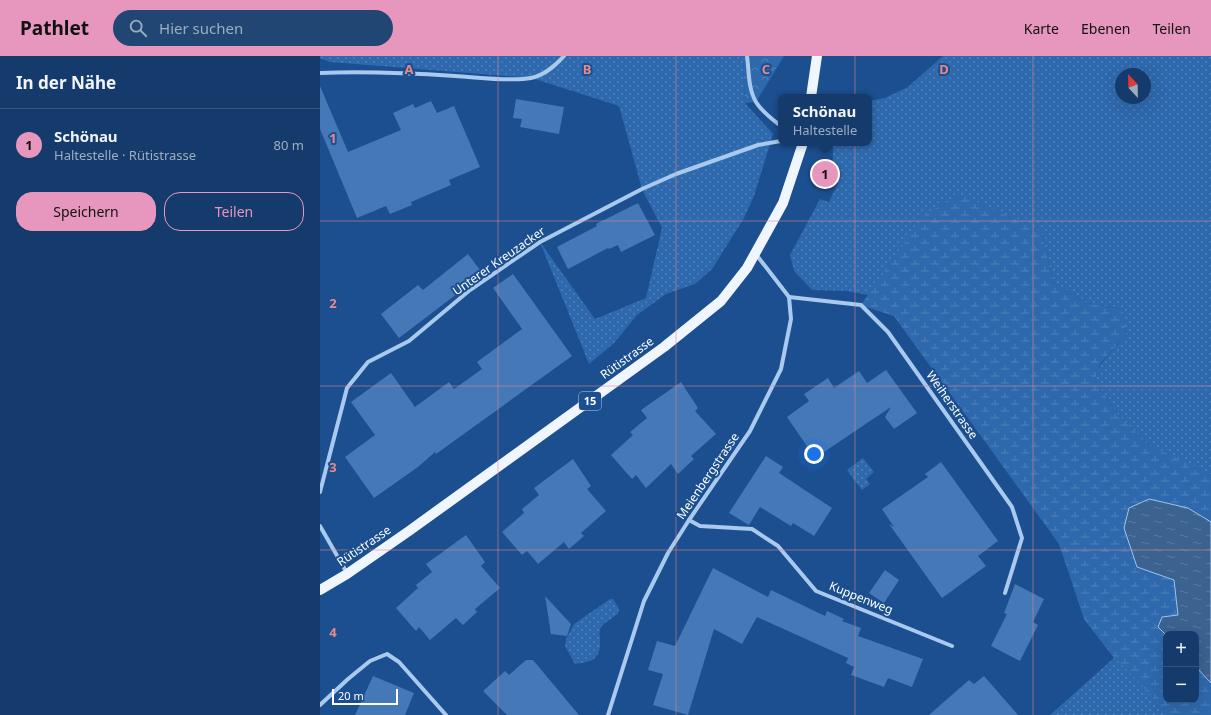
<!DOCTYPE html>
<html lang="de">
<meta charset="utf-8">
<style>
:root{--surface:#143b6b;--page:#214673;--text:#f1f3f6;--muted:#9dadc1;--line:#33557e;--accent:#e797bd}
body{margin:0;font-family:"Noto Sans",sans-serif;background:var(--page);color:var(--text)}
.controls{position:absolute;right:12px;bottom:12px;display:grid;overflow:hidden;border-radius:8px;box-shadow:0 4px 16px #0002}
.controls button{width:36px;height:36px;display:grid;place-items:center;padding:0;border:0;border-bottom:1px solid var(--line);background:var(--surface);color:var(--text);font:20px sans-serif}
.compass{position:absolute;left:795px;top:12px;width:36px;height:36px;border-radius:50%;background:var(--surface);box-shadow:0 4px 16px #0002;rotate:338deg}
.scale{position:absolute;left:12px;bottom:10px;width:66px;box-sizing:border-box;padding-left:4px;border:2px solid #fff;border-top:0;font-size:11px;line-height:14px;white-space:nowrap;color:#fff;-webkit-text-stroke:3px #1b4f8f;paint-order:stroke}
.you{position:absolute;left:494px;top:398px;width:14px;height:14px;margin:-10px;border:3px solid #fff;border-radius:50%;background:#1a73e8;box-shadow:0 0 0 6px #1a73e833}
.badge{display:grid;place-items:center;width:26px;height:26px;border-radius:50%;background:var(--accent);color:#111;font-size:13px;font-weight:700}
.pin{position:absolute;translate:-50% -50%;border:2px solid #fff;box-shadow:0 1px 4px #0006}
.popup{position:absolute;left:458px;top:38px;width:94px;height:52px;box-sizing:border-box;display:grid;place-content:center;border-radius:8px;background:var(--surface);filter:drop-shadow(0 1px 3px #0005);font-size:13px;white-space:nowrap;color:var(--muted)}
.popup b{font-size:15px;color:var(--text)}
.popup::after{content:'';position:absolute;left:50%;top:100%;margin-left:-8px;border:8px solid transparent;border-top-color:var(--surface)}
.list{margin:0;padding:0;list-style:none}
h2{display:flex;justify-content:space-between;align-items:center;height:52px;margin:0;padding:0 16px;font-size:17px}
h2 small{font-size:13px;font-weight:400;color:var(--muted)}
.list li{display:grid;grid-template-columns:26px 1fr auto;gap:12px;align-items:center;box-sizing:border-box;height:72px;padding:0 16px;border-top:1px solid var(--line)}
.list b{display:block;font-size:15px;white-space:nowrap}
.list p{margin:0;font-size:13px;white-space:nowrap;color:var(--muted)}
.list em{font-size:13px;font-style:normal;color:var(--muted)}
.actions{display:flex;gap:8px;padding:12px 16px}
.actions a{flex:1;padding:9px 0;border:1px solid var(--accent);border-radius:16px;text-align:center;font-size:14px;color:var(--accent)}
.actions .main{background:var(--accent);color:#111}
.icon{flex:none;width:22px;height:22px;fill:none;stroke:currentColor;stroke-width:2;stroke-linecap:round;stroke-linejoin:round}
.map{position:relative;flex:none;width:891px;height:659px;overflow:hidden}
header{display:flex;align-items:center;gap:24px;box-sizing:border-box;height:56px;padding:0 20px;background:var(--accent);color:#111}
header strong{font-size:19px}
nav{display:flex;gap:22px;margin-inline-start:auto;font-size:14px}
.search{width:280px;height:36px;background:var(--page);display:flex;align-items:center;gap:10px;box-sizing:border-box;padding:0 14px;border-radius:22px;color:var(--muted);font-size:15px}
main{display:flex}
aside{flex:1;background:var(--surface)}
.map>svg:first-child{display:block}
</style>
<header>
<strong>Pathlet</strong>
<div class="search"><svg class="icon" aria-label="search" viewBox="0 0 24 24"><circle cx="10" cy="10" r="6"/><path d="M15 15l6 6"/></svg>Hier suchen</div>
<nav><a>Karte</a><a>Ebenen</a><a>Teilen</a></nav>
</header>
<main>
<aside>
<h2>In der Nähe<small></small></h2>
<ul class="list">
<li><span class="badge">1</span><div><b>Schönau</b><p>Haltestelle · Rütistrasse</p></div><em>80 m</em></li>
</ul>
<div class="actions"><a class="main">Speichern</a><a>Teilen</a></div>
</aside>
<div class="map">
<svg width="891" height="659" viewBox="0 0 891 659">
<defs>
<pattern id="green-dots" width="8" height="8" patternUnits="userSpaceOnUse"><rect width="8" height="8" fill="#2e69ad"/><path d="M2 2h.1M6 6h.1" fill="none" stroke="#4d80b9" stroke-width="1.8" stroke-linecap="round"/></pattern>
<pattern id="forest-crowns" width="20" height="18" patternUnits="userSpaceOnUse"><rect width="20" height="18" fill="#2e69ad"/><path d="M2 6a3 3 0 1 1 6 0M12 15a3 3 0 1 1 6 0" fill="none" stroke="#4d80b9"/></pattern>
<pattern id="wetland-marsh" width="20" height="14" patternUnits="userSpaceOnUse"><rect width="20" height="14" fill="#2e69ad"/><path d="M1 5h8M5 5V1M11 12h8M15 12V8" fill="none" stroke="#4d80b9"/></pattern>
<pattern id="water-ripples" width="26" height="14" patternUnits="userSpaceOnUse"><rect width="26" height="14" fill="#3c6290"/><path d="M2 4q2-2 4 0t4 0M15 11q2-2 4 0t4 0" fill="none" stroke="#597aa1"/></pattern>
</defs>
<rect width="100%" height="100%" fill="#1b4f8f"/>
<g fill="url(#green-dots)" fill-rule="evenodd">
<polygon points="0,0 423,0 425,47 453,78 434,140 424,162 392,213 375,228 346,238 317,259 294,287 269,308 220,186 275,263 326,242 342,172 322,133 299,50 212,22 10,6 0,2"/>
<path d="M 623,0 L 891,0 L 891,466 L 868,452 L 838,571 L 846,579 L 846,644 L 876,644 L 876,611 L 891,627 L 891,659 L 730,659 L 794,602 L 764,563 L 830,390 L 797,358 L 775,324 L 780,309 L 806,279 L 803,253 L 767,247 L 734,227 L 721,175 L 621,325 L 574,260 L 541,249 L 548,239 L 527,235 L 492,234 L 474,215 L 470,199 L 500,143 L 509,146 L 518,127 L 508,122 L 513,102 L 513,87 L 549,87 L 549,45 L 565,42 L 588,31 ZM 801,18 L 825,18 L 825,42 L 801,42 Z"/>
<polygon points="543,402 554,416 546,423 550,428 542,434 527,414"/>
<path d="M 290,543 L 293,543 L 298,551 L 299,556 C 294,562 283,566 280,573 C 279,576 280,581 280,585 C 281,604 271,606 255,608 L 245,590 L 246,583 L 254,568 Z"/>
</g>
<polygon fill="url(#forest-crowns)" points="423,0 464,0 436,46 425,47"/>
<polygon fill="url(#wetland-marsh)" points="639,138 721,175 734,227 767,247 803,253 806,279 780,308 775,324 797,358 830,390 891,418 891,466 868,452 817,511 854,524 858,559 838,571 846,579 846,644 876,644 876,611 891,627 891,659 850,659 795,602 764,563 739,488 574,260 541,249 573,204 602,161"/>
<polygon fill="url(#water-ripples)" stroke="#9cc4f0" points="829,443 868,452 891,466 891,627 876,611 876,578 846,578 846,579 838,571 842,561 858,559 854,524 817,511 804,472 809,452"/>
<g fill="#4478b7">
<polygon points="0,30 28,96 81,74 73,57 93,48 95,52 111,45 117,57 134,50 160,111 129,124 131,129 91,146 92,149 70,158 66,150 37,162 0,73"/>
<polygon points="196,43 244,51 239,78 200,71 202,63 193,62"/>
<polygon points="318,147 335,179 301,196 298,189 289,193 288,192 248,213 237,191 277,170 276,168"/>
<polygon points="148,198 163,218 79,282 61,258 98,229 103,234"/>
<polygon points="193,218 252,300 116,398 115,396 98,411 54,442 25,401 55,379 31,346 71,317 95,351 129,326 134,333 162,313 157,306 202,273 173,232"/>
<polygon points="566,314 597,357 574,373 565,361 571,351 495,402 467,361 489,345 484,338 508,322 514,332 539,315 547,327"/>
<polygon points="361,326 378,352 375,355 396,378 371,400 374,403 358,418 351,408 326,432 316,419 312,423 291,399 313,379 310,376 327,362 321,354"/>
<polygon points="446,400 463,411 459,417 512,452 494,480 473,467 471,470 440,451 429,469 409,457"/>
<polygon points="253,403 271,430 267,433 286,455 261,477 264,480 249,493 244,486 218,508 207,495 202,499 182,476 204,457 202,453 219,439 214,432"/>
<polygon points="621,406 678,485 658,500 666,510 622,542 569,468 574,471 562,453 608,421 605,418"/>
<polygon points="146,479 165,506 161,510 180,532 155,553 157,556 143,569 136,562 110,584 99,571 96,575 76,552 98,532 96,529 112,516 106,508"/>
<polygon points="393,512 448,541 451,534 505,560 507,555 524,563 522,565 541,572 538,580 603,603 592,631 568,622 564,631 531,619 534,611 526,607 528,602 437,561 422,588 394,573 368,659 333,649 343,618 328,614 337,585 355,590"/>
<polygon points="565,514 579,524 564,547 549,537"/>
<polygon points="695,528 724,543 713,566 718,569 700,605 671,590 687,558 684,557"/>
<polygon points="225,540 251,568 247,580 231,578"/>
<polygon points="206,604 213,604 259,659 187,659 163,635 185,615 189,619"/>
<polygon points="53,620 94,637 85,659 35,659"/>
<polygon points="664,620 698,659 609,659 649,624 654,628"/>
</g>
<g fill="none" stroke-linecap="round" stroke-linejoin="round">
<g stroke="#a9c9ee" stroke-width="4">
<path d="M 427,0 C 429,14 428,33 436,46 C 442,56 452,63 461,70"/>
<path d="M 0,17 C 45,15 90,17 135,20 C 156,21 191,26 211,22 C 223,20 236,9 244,0"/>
<polyline points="469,241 541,249 568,276 692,451 702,482 685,537"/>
<polyline points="0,436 27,332 48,306 89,285 150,234 220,186 322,133 356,118 438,89 461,85"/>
<polyline points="369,464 380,470 432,473 458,490 496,535 632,590"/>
<polyline points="0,470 27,517"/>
<polyline points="0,649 28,623 50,605 67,598 79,606 126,659"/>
<polyline points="288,659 324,545 348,497 369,464 430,375 461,313 471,263 469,241 435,197"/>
</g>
<g stroke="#f0f6ff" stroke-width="10">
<polyline points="491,41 497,0"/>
<polyline points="0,534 27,518 89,475 344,291 401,245 427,212 463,147 483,87"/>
</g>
</g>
<path fill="none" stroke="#e88989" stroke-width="1" stroke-opacity="0.55" d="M 178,0 L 178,659M 356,0 L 356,659M 535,0 L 535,659M 713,0 L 713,659M 0,165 L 891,165M 0,330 L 891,330M 0,494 L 891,494"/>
<g text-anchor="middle" stroke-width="4" stroke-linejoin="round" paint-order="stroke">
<rect fill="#1b4f8f" stroke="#bbcadd" stroke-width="1" x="259" y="336" width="22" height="18" rx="3"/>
<g font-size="11" font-weight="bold" fill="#fff">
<text x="270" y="349">15</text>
</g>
<g font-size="12" fill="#fff" stroke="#1b4f8f">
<text transform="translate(179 205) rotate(-35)" y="4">Unterer Kreuzacker</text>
<text transform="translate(307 302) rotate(-36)" y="4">Rütistrasse</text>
<text transform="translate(632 349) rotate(55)" y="4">Weiherstrasse</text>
<text transform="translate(388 420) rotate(-56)" y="4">Meienbergstrasse</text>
<text transform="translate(44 490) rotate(-34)" y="4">Rütistrasse</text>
<text transform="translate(541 542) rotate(22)" y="4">Kuppenweg</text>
</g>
</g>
<g font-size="13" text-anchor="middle" font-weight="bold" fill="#e88989" stroke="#1b4f8f" stroke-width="4" stroke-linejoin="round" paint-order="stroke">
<text x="89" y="18">A</text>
<text x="267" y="18">B</text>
<text x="446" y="18">C</text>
<text x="624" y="18">D</text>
<text x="13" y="87">1</text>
<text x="13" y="252">2</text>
<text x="13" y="416">3</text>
<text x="13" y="581">4</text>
</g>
</svg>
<div class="controls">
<button>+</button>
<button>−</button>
</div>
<svg class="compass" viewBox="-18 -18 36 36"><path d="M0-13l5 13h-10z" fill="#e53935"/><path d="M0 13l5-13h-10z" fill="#9dadc1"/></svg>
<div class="scale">20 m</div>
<div class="you"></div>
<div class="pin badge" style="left:505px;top:118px">1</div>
<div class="popup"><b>Schönau</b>Haltestelle</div>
</div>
</main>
